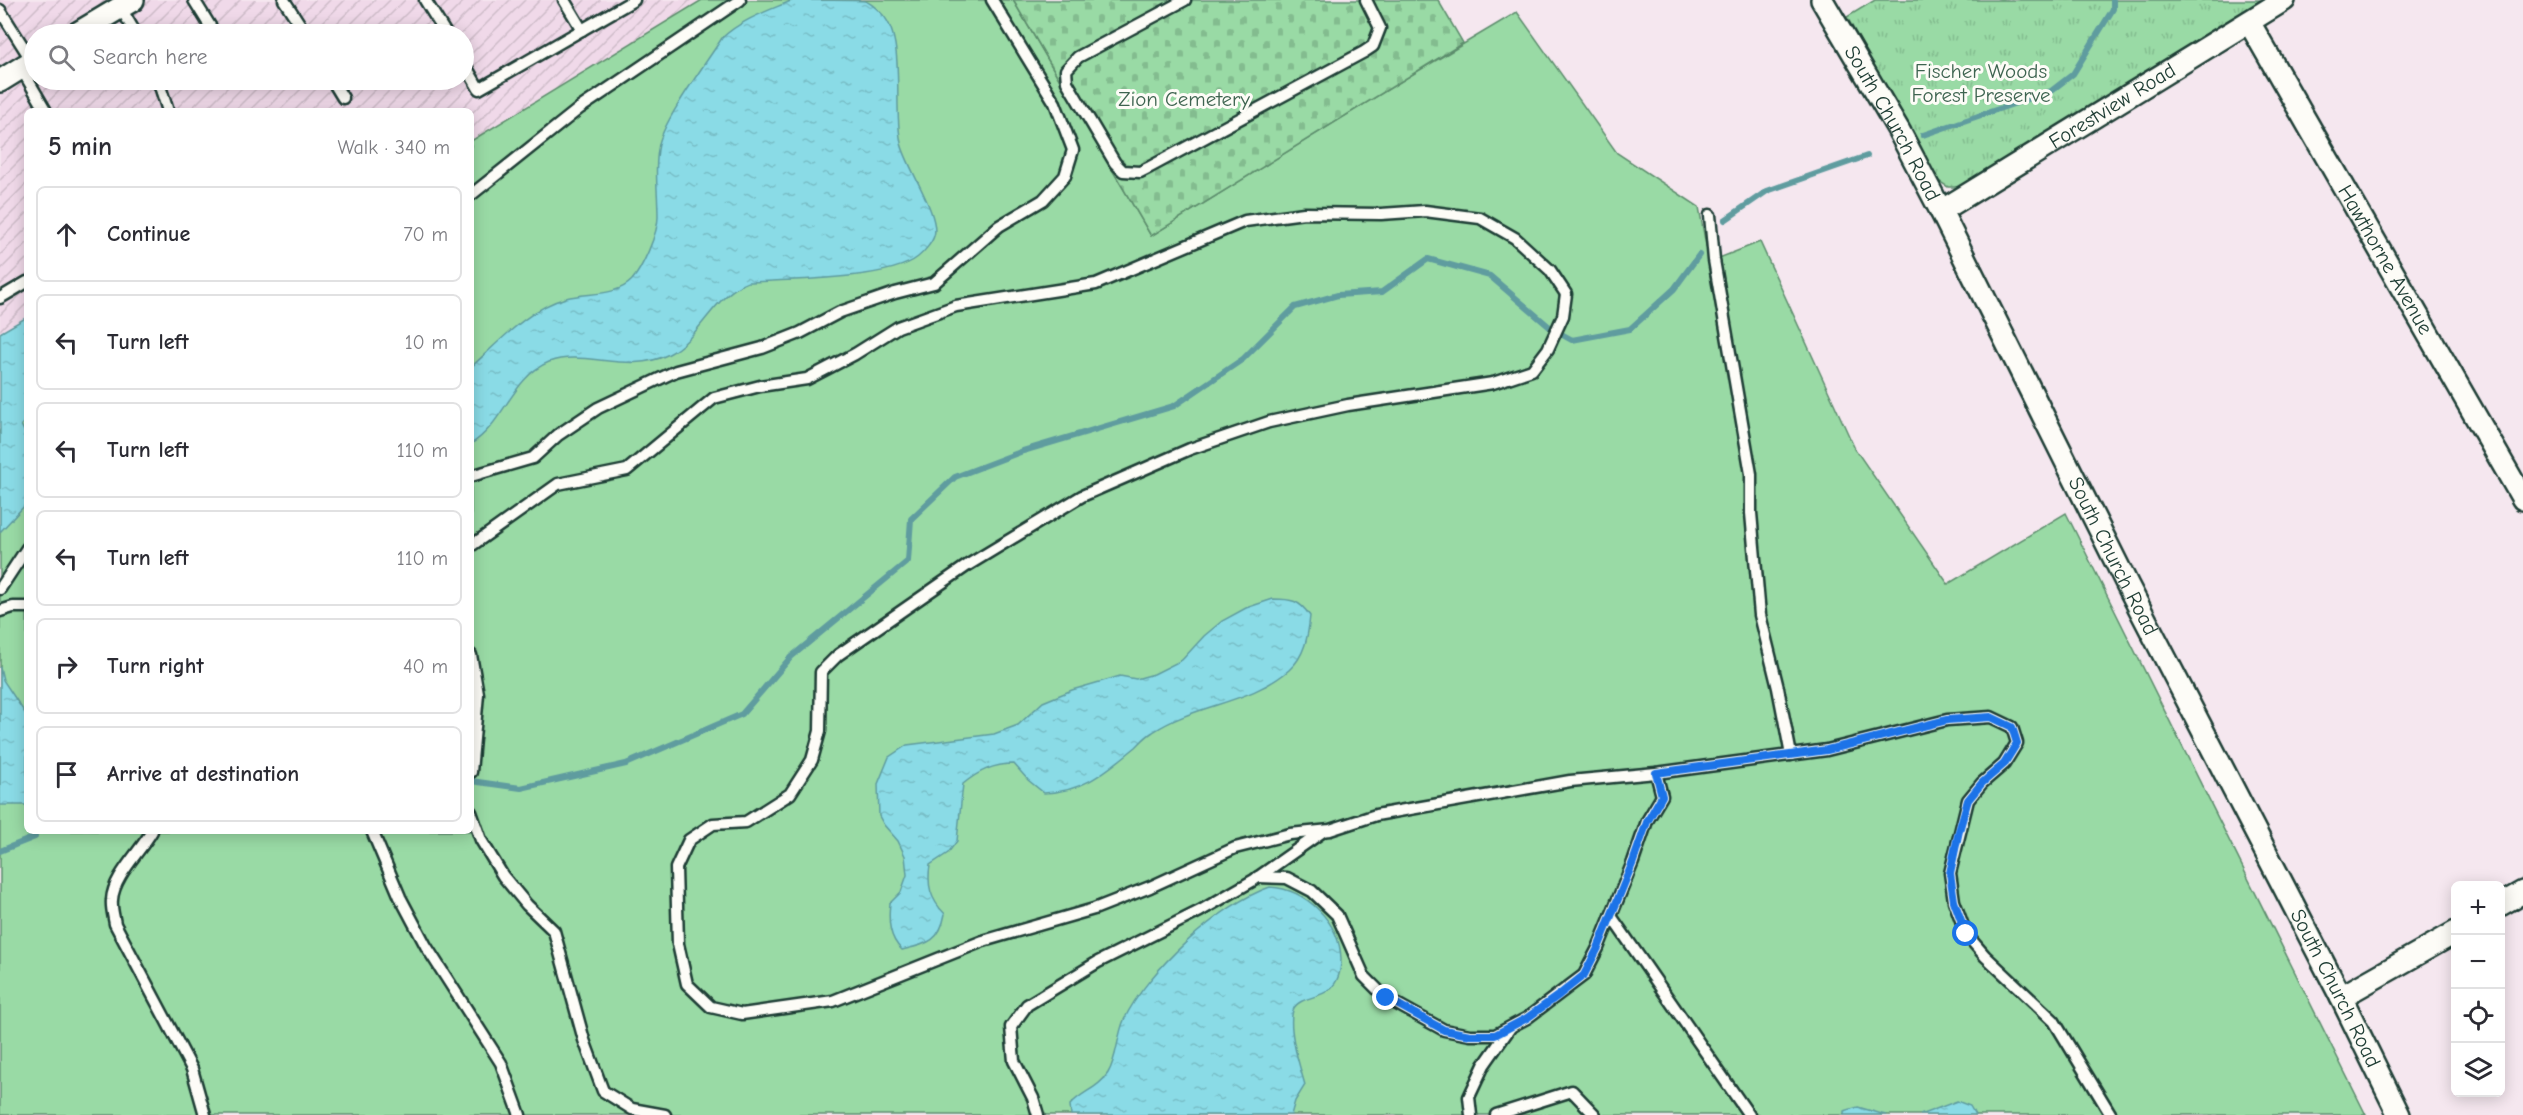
<!DOCTYPE html>
<meta charset="utf-8">
<style>
:root{--surface:#fff;--page:#f7f7f7;--text:#2b2b33;--muted:#7c7c81;--line:#e1e1e2}
body{margin:0;font-family:"Comic Neue",sans-serif;background:var(--page);color:var(--text)}
.controls{position:absolute;right:18px;bottom:18px;display:grid;overflow:hidden;border-radius:9px;box-shadow:0 3px 15px #0003}
.controls button{width:54px;height:54px;display:grid;place-items:center;padding:0;border:0;border-bottom:2px solid var(--line);background:var(--surface);color:var(--text);font:30px sans-serif}
.stop{position:absolute;width:18px;height:18px;margin:-14px;border:4px solid #1a73e8;border-radius:50%;background:#fff}
.stop.end{background:#1a73e8;border-color:#fff;box-shadow:0 2px 6px #0008}
.list{margin:0;padding:0;list-style:none}
h2{display:flex;justify-content:space-between;align-items:center;height:78px;margin:0;padding:0 24px;font-size:26px}
h2 small{font-size:20px;font-weight:400;color:var(--muted)}
.list li{display:grid;grid-template-columns:39px 1fr auto;gap:18px;align-items:center;box-sizing:border-box;height:96px;margin:0 12px 12px;padding:0 12px;border:2px solid var(--line);border-radius:9px}
.list b{display:block;font-size:22px;white-space:nowrap}
.list em{font-size:20px;font-style:normal;color:var(--muted)}
.icon{flex:none;width:33px;height:33px;fill:none;stroke:currentColor;stroke-width:2;stroke-linecap:round;stroke-linejoin:round}
.map{position:relative;flex:none;width:2523px;height:1115px;overflow:hidden}
.search{position:absolute;background:var(--surface);box-shadow:0 3px 15px #0003;left:24px;top:24px;width:450px;height:66px;display:flex;align-items:center;gap:15px;box-sizing:border-box;padding:0 21px;border-radius:33px;color:var(--muted);font-size:22px}
.panel{position:absolute;background:var(--surface);box-shadow:0 3px 15px #0003;left:24px;top:108px;width:450px;height:726px;border-radius:9px}
.map>svg:first-child{display:block}
</style>
<div class="map">
<svg width="2523" height="1115" viewBox="0 0 2523 1115">
<defs>
<pattern id="industrial-furrows" width="10" height="10" patternUnits="userSpaceOnUse" patternTransform="scale(1.5)"><rect width="10" height="10" fill="#f0d9e9"/><path d="M-1 1l2-2M0 10L10 0M9 11l2-2" fill="none" stroke="#cdbbc8"/></pattern>
<pattern id="cemetery-stones" width="16" height="16" patternUnits="userSpaceOnUse" patternTransform="scale(1.5)"><rect width="16" height="16" fill="#99daa5"/><path d="M2 7V4a2 2 0 0 1 4 0v3zM10 15v-3a2 2 0 0 1 4 0v3z" fill="#83bc8f"/></pattern>
<pattern id="park-tufts" width="24" height="20" patternUnits="userSpaceOnUse" patternTransform="scale(1.5)"><rect width="24" height="20" fill="#99daa5"/><path d="M3 7l-1-3M5 7V3M7 7l1-3M15 17l-1-3M17 17v-4M19 17l1-3" fill="none" stroke="#83bc8f"/></pattern>
<pattern id="water-ripples" width="26" height="14" patternUnits="userSpaceOnUse" patternTransform="scale(1.5)"><rect width="26" height="14" fill="#8adbe6"/><path d="M2 4q2-2 4 0t4 0M15 11q2-2 4 0t4 0" fill="none" stroke="#77bdc6"/></pattern>
</defs>
<rect width="100%" height="100%" fill="#f5e7ef"/>
<filter id="ink" filterUnits="userSpaceOnUse"><feTurbulence type="fractalNoise" baseFrequency=".0167" numOctaves="2"/><feDisplacementMap in="SourceGraphic" scale="12" xChannelSelector="R" yChannelSelector="G"/><feConvolveMatrix kernelMatrix="1 2 1 2 8 2 1 2 1" color-interpolation-filters="sRGB"/></filter>
<g filter="url(#ink)">
<path fill="url(#industrial-furrows)" fill-rule="evenodd" d="M 0,0 L 702,0 L 471,141 L 471,111 L 27,111 L 27,413 L 0,429 ZM 34,34 L 464,34 L 464,80 L 34,80 Z"/>
<polygon fill="#99daa5" stroke="#5c8c6c" stroke-width="1.5" points="702,0 1013,0 1151,236 1408,77 1517,12 1617,153 1699,207 1709,262 1760,242 1855,449 1948,584 2066,513 2366,1115 0,1115 0,429 27,413 27,831 471,831 471,141"/>
<polygon fill="url(#cemetery-stones)" stroke="#5c8c6c" stroke-width="1.5" points="1013,0 1438,0 1463,43 1151,236"/>
<polygon fill="url(#park-tufts)" stroke="#5c8c6c" stroke-width="1.5" points="1875,0 2272,0 1962,187 1948,187 1937,180 1847,17"/>
<g fill="url(#water-ripples)" stroke="#5f9c9f" stroke-width="1.5">
<path d="M 793,0 C 806,0 857,0 865,1 C 872,3 878,10 883,15 C 906,41 893,108 901,143 C 906,166 941,216 934,236 C 932,243 923,253 918,257 C 890,280 786,280 748,282 C 713,295 701,338 667,355 C 630,374 582,349 549,362 C 512,377 504,424 471,444 L 471,367 C 499,342 529,308 566,298 C 587,292 616,297 632,280 C 642,269 658,233 658,217 C 658,193 654,168 659,144 C 665,118 706,63 722,38 C 742,19 768,11 793,0 Z"/>
<polygon points="27,317 27,420 21,425 27,437 27,503 0,532 0,333"/>
<path d="M 1273,599 C 1291,599 1300,600 1310,616 C 1308,636 1305,656 1289,670 C 1250,704 1195,704 1153,732 C 1146,736 1141,742 1136,747 C 1106,771 1084,792 1044,793 L 1028,780 L 1014,764 C 993,764 979,771 963,784 L 957,841 L 948,853 L 930,865 C 927,885 930,899 945,914 C 940,942 927,944 902,950 C 889,938 888,921 890,903 L 901,892 L 907,875 L 905,856 L 898,841 L 884,825 L 879,816 L 878,784 L 889,757 L 907,745 L 994,734 L 1018,725 L 1043,702 L 1072,690 L 1120,676 L 1136,679 L 1154,674 L 1182,660 L 1204,636 L 1222,621 L 1246,608 Z"/>
<polygon points="0,667 3,680 27,716 27,805 0,805"/>
<path d="M 1270,887 C 1307,889 1340,923 1341,959 C 1341,970 1338,982 1330,989 C 1321,998 1300,997 1294,1008 C 1286,1025 1300,1067 1305,1085 L 1295,1101 L 1291,1115 L 1071,1115 L 1070,1105 C 1081,1092 1099,1088 1108,1073 C 1117,1058 1117,1036 1124,1020 C 1146,972 1220,904 1270,887 Z"/>
<polygon points="1957,1101 1970,1106 1975,1115 1920,1115"/>
<polygon points="1858,1107 1882,1114 1886,1115 1844,1115 1844,1111"/>
</g>
<g fill="none" stroke-linecap="round" stroke-linejoin="round">
<g stroke="#5f9c9f" stroke-width="6">
<polyline points="1923,135 2051,91 2073,74 2113,9 2113,0"/>
<polyline points="1725,220 1767,191 1867,156"/>
<polyline points="471,781 521,788 626,764 742,714 791,657 908,561 911,519 955,477 1023,451 1174,406 1243,359 1295,307 1338,295 1382,292 1428,259 1490,276 1552,329 1572,340 1630,329 1674,289 1699,255"/>
<polyline points="0,851 35,837 33,831"/>
</g>
<g stroke="#1f3d34" stroke-width="15">
<g id="service">
<polyline points="194,0 215,34"/>
<polyline points="284,0 306,34"/>
<polyline points="425,0 446,34"/>
<polyline points="564,0 582,30"/>
<polyline points="1185,0 1078,57 1066,70 1067,82 1115,163 1123,171 1140,172 1150,167 1364,52 1373,46 1380,28 1366,0"/>
<polyline points="119,5 136,34"/>
<polyline points="0,10 32,61"/>
<polyline points="464,63 479,89 634,0"/>
<polyline points="21,68 46,111"/>
<polyline points="158,80 168,111"/>
<polyline points="332,80 343,98"/>
<polyline points="471,195 580,108 740,0"/>
<polyline points="1710,215 1714,260 1751,474 1751,513 1760,615 1778,688 1791,755"/>
<polyline points="0,298 27,282"/>
<polyline points="471,476 533,458 558,435 598,408 676,371 762,348 800,333 840,312 895,293 934,283 999,226 1043,200 1065,176 1073,150 1055,103 992,0"/>
<polyline points="471,546 558,484 627,470 714,398 760,386 807,379 855,354 898,327 956,306 1096,284 1245,221 1304,213 1381,214 1425,211 1480,218 1515,238 1550,270 1566,294 1563,316 1548,349 1532,370 1493,383 1348,405 1269,422 1190,449 1082,496 968,565 838,655 821,672 820,731 812,760 790,794 746,822 713,824 689,840 676,868 678,944 687,984 711,1007 742,1014 833,1001 983,941 1094,909 1150,887 1235,848 1290,834 1330,830 1376,815 1570,781 1656,773 1827,750 1947,720 1991,717 2012,727 2017,743 2004,764 1982,783 1968,800 1950,873 1954,901 1966,934 1985,956 2054,1021 2111,1115"/>
<polyline points="0,589 27,548"/>
<polyline points="0,611 13,607 27,607"/>
<polyline points="471,655 478,694 471,772"/>
<polyline points="471,812 481,840 503,876 527,905 554,931 584,1040 603,1091 632,1109 665,1115"/>
<path d="M 152,831 C 140,852 113,877 112,900 C 111,908 114,917 115,924 L 192,1069 L 205,1115"/>
<polyline points="372,831 400,897 426,946 501,1063 520,1115"/>
<polyline points="1258,877 1287,878 1312,891 1337,915 1364,976 1386,998 1444,1030 1470,1035 1495,1035 1527,1018 1584,975 1598,948 1633,862 1647,821 1662,796 1656,773"/>
<polyline points="1611,916 1749,1115"/>
<polyline points="1038,1115 1033,1098 1014,1061 1011,1027 1027,1005 1098,962 1200,911 1254,880 1322,832"/>
<polyline points="1471,1115 1469,1097 1484,1065 1510,1028"/>
<polyline points="1496,1115 1572,1091 1595,1115"/>
</g>
</g>
<g stroke="#1f3d34" stroke-width="26">
<g id="minor">
<path id="s1" d="M 1822,0 L 1898,129 L 1941,211 L 2128,586 L 2341,997 L 2399,1115"/>
<path id="s2" d="M 2249,22 L 2523,499"/>
<polyline points="76,34 133,0"/>
<polyline points="0,81 34,60"/>
<path id="s3" d="M 1941,211 L 2284,0"/>
<polyline points="2500,905 2523,892"/>
<polyline points="2341,997 2456,932"/>
</g>
</g>
<use href="#service" stroke="#fdfcf7" stroke-width="10"/>
<use href="#minor" stroke="#fdfcf7" stroke-width="21"/>
</g>
</g>
<g fill="none" stroke-linecap="round" stroke-linejoin="round" filter="url(#ink)">
<polyline stroke="#1a73e8" stroke-width="8" points="1386,998 1444,1030 1470,1035 1495,1035 1527,1018 1559,995 1584,975 1598,948 1633,862 1647,822 1662,796 1656,773 1827,750 1947,720 1991,717 2012,727 2017,743 2004,764 1982,783 1968,800 1959,831 1950,873 1954,901 1966,934"/>
</g>
<g text-anchor="middle" stroke-width="6" stroke-linejoin="round" paint-order="stroke">
<g font-size="21" fill="#3e6450" stroke="#fdfcf7">
<text x="1981" y="78">Fischer Woods<tspan x="1981" dy="24">Forest Preserve</tspan></text>
<text x="1184" y="106">Zion Cemetery</text>
</g>
<g font-size="21" fill="#1f3d34" stroke="#fdfcf7">
<text dy="7" stroke="none"><textPath href="#s3" startOffset="201">Forestview Road</textPath></text>
<text dy="7" stroke="none"><textPath href="#s1" startOffset="142">South Church Road</textPath></text>
<text dy="7" stroke="none"><textPath href="#s2" startOffset="274">Hawthorne Avenue</textPath></text>
<text dy="7" stroke="none"><textPath href="#s1" startOffset="628">South Church Road</textPath></text>
<text dy="7" stroke="none"><textPath href="#s1" startOffset="1114">South Church Road</textPath></text>
</g>
</g>
</svg>
<div class="controls">
<button>+</button>
<button>−</button>
<button><svg class="icon" aria-label="locate" viewBox="0 0 24 24"><circle cx="12" cy="12" r="6"/><path d="M12 2v4M12 18v4M2 12h4M18 12h4"/></svg></button>
<button><svg class="icon" aria-label="layers" viewBox="0 0 24 24"><path d="M12 4l9 5-9 5-9-5zM3 14l9 5 9-5"/></svg></button>
</div>
<div class="stop" style="left:1966px;top:934px"></div>
<div class="stop end" style="left:1386px;top:998px"></div>
<div class="search"><svg class="icon" aria-label="search" viewBox="0 0 24 24"><circle cx="10" cy="10" r="6"/><path d="M15 15l6 6"/></svg>Search here</div>
<section class="panel">
<h2>5 min<small>Walk · 340 m</small></h2>
<ul class="list">
<li><svg class="icon" aria-label="ahead" viewBox="0 0 24 24"><path d="M12 20V5M6 11l6-6 6 6"/></svg><div><b>Continue</b></div><em>70 m</em></li>
<li><svg class="icon" aria-label="left" viewBox="0 0 24 24"><path d="M17 20v-9H6M10 6l-5 5 5 5"/></svg><div><b>Turn left</b></div><em>10 m</em></li>
<li><svg class="icon" aria-label="left" viewBox="0 0 24 24"><path d="M17 20v-9H6M10 6l-5 5 5 5"/></svg><div><b>Turn left</b></div><em>110 m</em></li>
<li><svg class="icon" aria-label="left" viewBox="0 0 24 24"><path d="M17 20v-9H6M10 6l-5 5 5 5"/></svg><div><b>Turn left</b></div><em>110 m</em></li>
<li><svg class="icon" aria-label="right" viewBox="0 0 24 24"><path d="M7 20v-9h11M14 6l5 5-5 5"/></svg><div><b>Turn right</b></div><em>40 m</em></li>
<li><svg class="icon" aria-label="arrive" viewBox="0 0 24 24"><path d="M6 21V4h12l-3 4 3 4H6"/></svg><div><b>Arrive at destination</b></div></li>
</ul>
</section>
</div>
